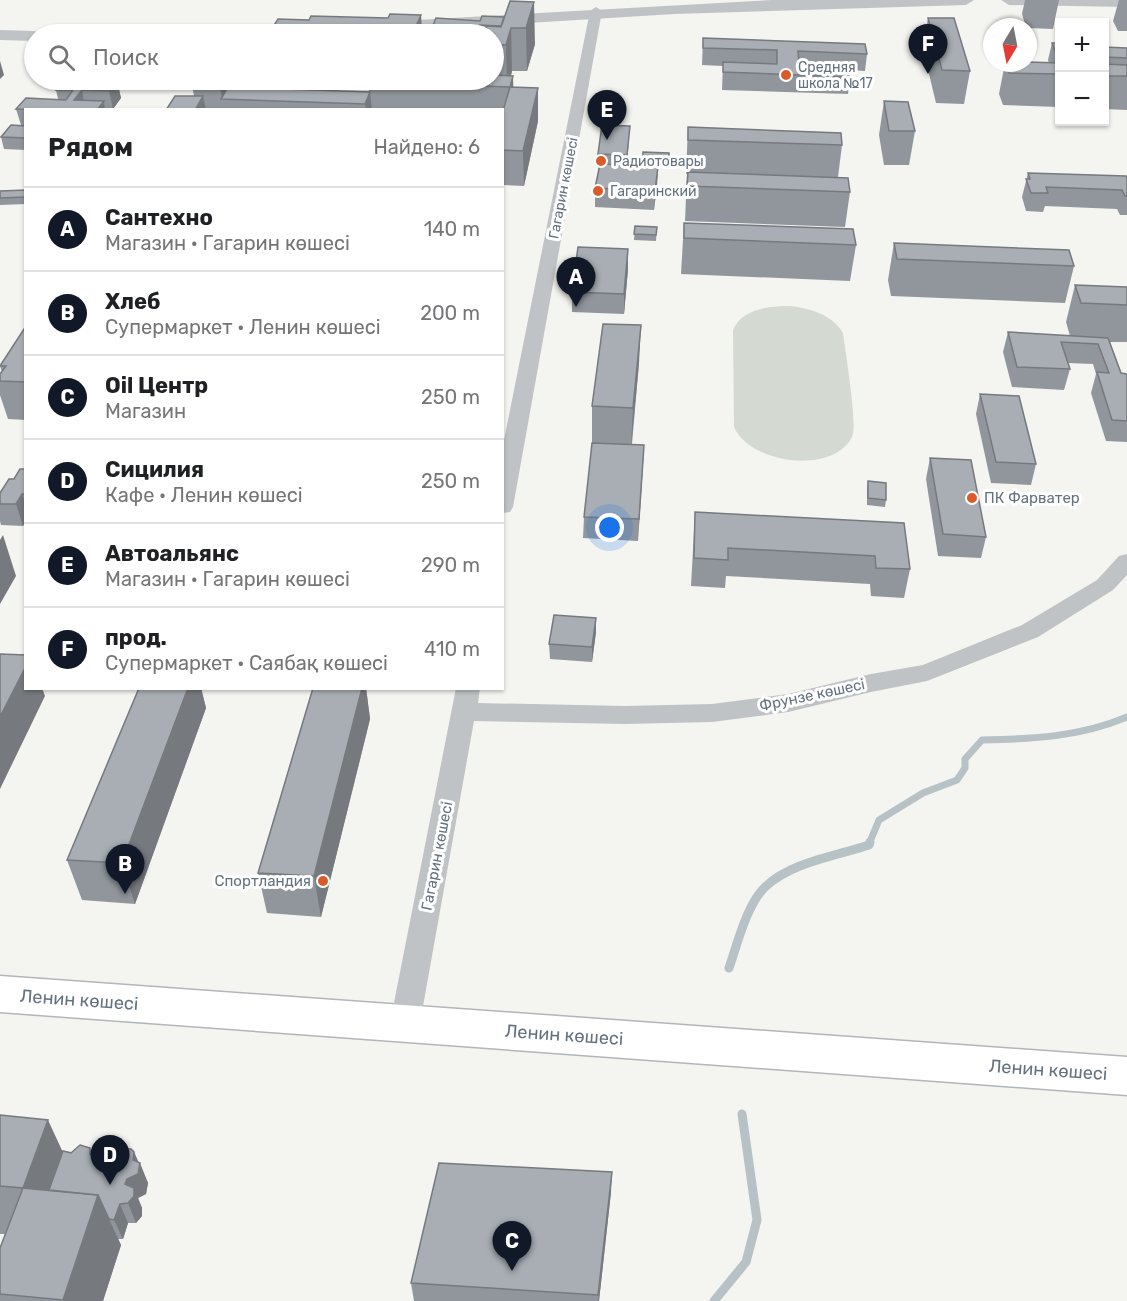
<!DOCTYPE html>
<html lang="ru">
<meta charset="utf-8">
<style>
:root{--surface:#fff;--page:#f6f6f6;--text:#202124;--muted:#757577;--line:#e0e0e0;--accent:#111827}
body{margin:0;font-family:Rubik,sans-serif;background:var(--page);color:var(--text)}
.controls{position:absolute;right:18px;top:18px;display:grid;overflow:hidden;border-radius:0px;box-shadow:0 2px 4px #0004}
.controls button{width:54px;height:54px;display:grid;place-items:center;padding:0;border:0;border-bottom:2px solid var(--line);background:var(--surface);color:var(--text);font:30px sans-serif}
.compass{position:absolute;left:983px;top:18px;width:54px;height:54px;border-radius:50%;background:var(--surface);box-shadow:0 2px 4px #0004;rotate:190deg}
.you{position:absolute;left:610px;top:528px;width:21px;height:21px;margin:-15px;border:4px solid #fff;border-radius:50%;background:#1a73e8;box-shadow:0 0 0 9px #1a73e833}
.badge{display:grid;place-items:center;width:39px;height:39px;border-radius:50%;background:var(--accent);color:#fff;font-size:20px;font-weight:700}
.pin{position:absolute;translate:-50% -50px;filter:drop-shadow(0 2px 3px #0008)}
.pin::after{content:'';position:absolute;top:32px;width:21px;height:18px;background:inherit;clip-path:polygon(0 0,100% 0,50% 100%)}
.list{margin:0;padding:0;list-style:none}
h2{display:flex;justify-content:space-between;align-items:center;height:78px;margin:0;padding:0 24px;font-size:26px}
h2 small{font-size:20px;font-weight:400;color:var(--muted)}
.list li{display:grid;grid-template-columns:39px 1fr auto;gap:18px;align-items:center;box-sizing:border-box;height:84px;padding:0 24px;border-top:2px solid var(--line)}
.list b{display:block;font-size:22px;white-space:nowrap}
.list p{margin:0;font-size:20px;white-space:nowrap;color:var(--muted)}
.list em{font-size:20px;font-style:normal;color:var(--muted)}
.icon{flex:none;width:33px;height:33px;fill:none;stroke:currentColor;stroke-width:2;stroke-linecap:round;stroke-linejoin:round}
.map{position:relative;flex:none;width:1127px;height:1301px;overflow:hidden}
.search{position:absolute;background:var(--surface);box-shadow:0 2px 4px #0004;left:24px;top:24px;width:480px;height:66px;display:flex;align-items:center;gap:15px;box-sizing:border-box;padding:0 21px;border-radius:33px;color:var(--muted);font-size:22px}
.panel{position:absolute;background:var(--surface);box-shadow:0 2px 4px #0004;left:24px;top:108px;width:480px;height:582px;border-radius:0px}
.map>svg:first-child{display:block}
</style>
<div class="map">
<svg width="1127" height="1301" viewBox="0 0 1127 1301">
<rect width="100%" height="100%" fill="#f4f4f0"/>
<path fill="#d4dad1" d="M 791,306 C 810,309 832,314 843,333 C 845,350 858,426 852,437 C 833,475 750,464 734,427 L 733,330 C 742,308 770,306 791,306 Z"/>
<g fill="none" stroke-linecap="round" stroke-linejoin="round">
<path stroke="#b6c2c6" stroke-width="7" d="M 869,844 L 879,820 L 923,793 L 957,780 L 965,768 L 965,759 L 982,740 C 1032,739 1080,737 1127,717"/>
<g stroke="#b6c2c6" stroke-width="9">
<path d="M 729,968 C 737,945 747,904 765,887 C 791,862 836,856 869,845 L 870,842"/>
<polyline points="714,1301 746,1262 757,1220 742,1114"/>
</g>
<g stroke="#b2b6ba" stroke-width="3">
<polygon id="secondary" points="0,976 1127,1057 1127,1095 0,1012"/>
</g>
<g fill="#bfc3c6" fill-rule="evenodd">
<polygon points="596,7 602,11 513,507 510,512 502,513 502,450 590,11"/>
<polygon points="1127,554 1127,575 1113,590 1038,637 927,681 871,692 788,712 712,722 625,724 474,721 420,1023 416,1032 405,1036 394,1032 390,1023 456,688 480,688 478,703 625,706 712,704 788,694 871,674 923,665 1022,625 1097,580 1119,556"/>
</g>
<g fill="#bfc3c6" fill-rule="evenodd">
<polygon points="772,0 974,0 966,5 674,14 381,32 373,27 381,22"/>
<polygon points="1001,0 1127,0 1127,7 1009,5"/>
<polygon points="0,30 34,31 41,34 34,34 34,41 0,40"/>
</g>
<use href="#secondary" fill="#fff" fill-rule="evenodd"/>
</g>
<g fill="#90969b">
<polygon points="1025,0 1059,0 1053,29 1028,28 1028,27 1026,27 1022,14"/>
<polygon points="1119,0 1127,0 1127,31 1118,31 1113,21"/>
<polygon points="510,1 535,44 527,71 512,71 511,76 513,87 538,88 538,121 524,186 502,185 502,110 205,109 194,96 191,80 242,80 237,88 369,92 368,82 494,80 494,34 431,34 431,30 504,17"/>
<polygon points="421,15 422,34 272,34 271,30 309,20 388,18"/>
<polygon points="928,18 970,71 964,104 936,103 923,49"/>
<polygon points="703,38 867,54 865,71 850,70 850,77 848,94 722,90 723,66 702,65"/>
<polygon points="1052,43 1059,43 1059,107 1003,105 999,94 1005,63 1049,63 1048,60"/>
<polygon points="1104,47 1127,48 1127,110 1104,109"/>
<polygon points="117,81 121,98 113,109 26,110 26,150 4,149 1,137 21,125 16,109 58,99 56,90"/>
<polygon points="884,101 915,131 909,165 884,165 879,135"/>
<polygon points="688,127 842,145 838,177 850,192 845,227 685,221 687,174 686,174"/>
<polygon points="629,138 627,165 658,166 657,185 654,210 595,207 595,188 599,167 597,167 598,154"/>
<polygon points="643,152 669,153 668,165 643,165"/>
<polygon points="1028,173 1127,179 1127,215 1120,215 1117,209 1045,206 1043,212 1026,211 1022,197"/>
<polygon points="26,190 26,204 0,205 0,191"/>
<polygon points="684,223 856,245 850,281 681,274"/>
<polygon points="635,226 657,227 656,241 634,240"/>
<polygon points="894,243 1074,266 1065,303 891,296 888,280"/>
<polygon points="628,269 624,314 572,312 572,292"/>
<polygon points="1075,285 1127,287 1127,342 1110,342 1121,373 1127,374 1127,442 1106,441 1091,393 1096,374 1093,364 1068,363 1070,369 1064,390 1012,387 1003,352 1008,332 1070,336 1066,322"/>
<polygon points="26,329 26,420 8,419 0,395 0,374 2,372 0,366"/>
<polygon points="639,363 632,444 644,445 638,541 583,538 584,517 592,445 592,406"/>
<polygon points="980,394 1036,464 1031,485 991,483 976,414"/>
<polygon points="930,458 986,537 981,558 938,556 926,479"/>
<polygon points="26,469 26,521 23,526 1,525 0,521 0,493"/>
<polygon points="868,481 886,500 885,507 867,505 867,488"/>
<polygon points="695,512 904,523 910,569 904,598 871,596 870,584 726,576 725,588 691,586"/>
<polygon points="596,618 596,632 592,662 550,659 549,644"/>
<polygon points="139,688 201,688 206,708 135,904 82,900 67,860"/>
<polygon points="313,688 366,688 370,719 321,917 267,913 258,873"/>
<polygon points="0,1115 63,1151 114,1157 134,1152 148,1183 146,1194 138,1198 142,1208 142,1216 136,1223 128,1223 123,1239 118,1239 121,1245 103,1301 0,1301 0,1248 5,1234 0,1234"/>
<polygon points="611,1192 599,1301 414,1301 411,1283"/>
</g>
<g fill="#767a7e">
<polygon points="534,2 535,44 527,71 526,28"/>
<polygon points="421,15 422,34 417,34 416,26"/>
<polygon points="385,25 386,34 384,34 383,29"/>
<polygon points="305,27 306,34 303,34 303,31"/>
<polygon points="511,28 512,71 507,89 506,45"/>
<polygon points="0,61 4,75 0,79"/>
<polygon points="513,76 514,109 510,87"/>
<polygon points="219,80 242,80 230,99 222,99"/>
<polygon points="117,81 121,98 113,109 109,91"/>
<polygon points="538,88 538,121 524,186 523,151"/>
<polygon points="82,90 85,108 74,100"/>
<polygon points="370,92 372,110 366,110 365,104"/>
<polygon points="203,96 206,110 195,110"/>
<polygon points="104,101 105,110 97,110"/>
<polygon points="658,166 657,185 654,210 655,191"/>
<polygon points="628,249 628,269 624,314 624,294"/>
<polygon points="641,325 639,363 631,447 633,408"/>
<polygon points="644,445 643,466 638,541 639,519"/>
<polygon points="22,494 26,505 26,521 23,526 16,504"/>
<polygon points="3,535 16,576 0,604 0,540"/>
<polygon points="596,618 596,632 592,662 592,647"/>
<polygon points="26,666 26,688 42,688 45,696 0,789 0,717"/>
<polygon points="188,688 201,688 206,708 135,904 122,863"/>
<polygon points="362,688 366,688 370,719 321,917 314,876"/>
<polygon points="48,1120 72,1172 55,1220 23,1188"/>
<polygon points="134,1152 140,1166 140,1163 148,1183 146,1194 138,1198 142,1208 142,1216 136,1223 128,1203 125,1184 133,1160"/>
<polygon points="612,1172 611,1192 599,1301 598,1301"/>
<polygon points="98,1195 121,1245 103,1301 64,1301 63,1300"/>
<polygon points="120,1204 128,1223 123,1239 114,1220"/>
</g>
<g fill="#a8aeb4" stroke="#767a7e" stroke-width="1.5">
<polygon points="510,1 534,2 526,28 511,28 506,45 494,44 494,34 484,34 487,26 501,27"/>
<polygon points="390,14 421,15 416,26 385,25 383,29 305,27 303,31 271,30 278,19 309,20 311,16 388,18"/>
<polygon points="482,16 504,17 501,26 480,25 479,29 466,28 464,31 431,30 436,18 480,21"/>
<polygon points="928,18 954,18 970,71 942,70"/>
<polygon points="223,31 241,34 218,34"/>
<polygon points="703,38 865,44 867,54 798,51 799,65 849,67 850,77 723,72 723,62 777,64 777,50 703,48"/>
<polygon points="1052,43 1059,43 1059,61"/>
<polygon points="1104,47 1127,48 1127,58 1104,57"/>
<polygon points="1028,62 1059,63 1059,74 1009,73 1006,63 1028,63"/>
<polygon points="1104,64 1127,65 1127,76 1104,76"/>
<polygon points="494,75 513,76 510,87 368,82 369,80 494,80"/>
<polygon points="64,80 117,81 109,91 82,90 74,100 104,101 97,110 16,109 26,98 66,100 73,90 56,90"/>
<polygon points="228,87 370,92 365,104 221,99"/>
<polygon points="510,87 538,88 523,151 502,150 502,114"/>
<polygon points="175,96 203,96 195,110 166,110"/>
<polygon points="884,101 908,102 915,131 889,131"/>
<polygon points="11,125 26,126 26,138 1,137"/>
<polygon points="602,125 630,126 627,155 598,154"/>
<polygon points="688,127 841,133 842,145 688,140"/>
<polygon points="643,152 669,153 669,159 643,158"/>
<polygon points="600,164 658,166 655,191 595,188"/>
<polygon points="688,172 848,178 850,192 687,186"/>
<polygon points="1028,173 1126,176 1127,179 1127,196 1125,196 1122,190 1046,187 1048,193 1031,193 1026,179 1030,179"/>
<polygon points="26,190 26,197 0,198 0,191"/>
<polygon points="684,223 853,229 856,245 684,238"/>
<polygon points="635,226 657,227 656,235 634,234"/>
<polygon points="894,243 1069,250 1074,266 897,259"/>
<polygon points="578,247 628,249 624,294 572,292"/>
<polygon points="1075,285 1127,287 1127,305 1081,303"/>
<polygon points="603,324 641,325 633,408 592,406"/>
<polygon points="24,329 26,329 26,382 0,381 0,374 6,366 0,366"/>
<polygon points="1008,332 1108,338 1121,373 1127,374 1127,421 1112,420 1097,372 1109,373 1098,344 1061,342 1070,369 1017,367"/>
<polygon points="980,394 1019,396 1036,464 996,462"/>
<polygon points="592,443 644,445 639,519 584,517"/>
<polygon points="930,458 971,460 986,537 943,534"/>
<polygon points="20,469 26,469 26,494 22,494 16,504 0,504 0,493 9,479 14,479"/>
<polygon points="868,481 886,483 886,500 868,498"/>
<polygon points="695,512 904,523 910,569 876,568 875,556 728,548 728,560 694,558"/>
<polygon points="554,615 596,618 592,647 549,644"/>
<polygon points="0,654 26,655 26,666 0,717"/>
<polygon points="139,688 188,688 122,863 67,860"/>
<polygon points="313,688 362,688 314,876 258,873"/>
<polygon points="0,1115 48,1120 23,1188 98,1195 63,1300 0,1294 0,1248 23,1188 0,1186"/>
<polygon points="80,1145 90,1148 90,1154 114,1157 120,1149 131,1149 134,1152 133,1160 140,1163 138,1174 127,1179 125,1184 134,1188 134,1196 128,1203 120,1204 114,1220 109,1219 98,1195 49,1190 63,1151 71,1153"/>
<polygon points="439,1163 612,1172 598,1295 411,1283"/>
</g>
<g fill="#db5a29" stroke="#fff" stroke-width="2">
<circle cx="786" cy="75" r="6"/>
<circle cx="601" cy="161" r="6"/>
<circle cx="598" cy="191" r="6"/>
<circle cx="972" cy="498" r="6"/>
<circle cx="323" cy="881" r="6"/>
</g>
<g text-anchor="middle" stroke-width="6" stroke-linejoin="round" paint-order="stroke">
<g font-size="14" fill="#647280" stroke="#fff" text-anchor="start">
<text x="798" y="72">Средняя<tspan x="798" dy="16">школа №17</tspan></text>
<text x="613" y="166">Радиотовары</text>
<text x="610" y="196">Гагаринский</text>
</g>
<g font-size="14" fill="#647280" stroke="#fff">
<text transform="translate(563 188) rotate(-79)" y="5">Гагарин көшесі</text>
</g>
<g font-size="15" fill="#647280" stroke="#fff" text-anchor="start">
<text x="984" y="503">ПК Фарватер</text>
<text x="311" y="886" text-anchor="end">Спортландия</text>
</g>
<g font-size="15" fill="#647280" stroke="#fff">
<text transform="translate(812 695) rotate(-12)" y="5">Фрунзе көшесі</text>
<text transform="translate(437 856) rotate(-79)" y="5">Гагарин көшесі</text>
</g>
<g font-size="18" fill="#647280" stroke="#fff">
<text transform="translate(79 1000) rotate(4)" y="6">Ленин көшесі</text>
<text transform="translate(564 1035) rotate(4)" y="6">Ленин көшесі</text>
<text transform="translate(1048 1070) rotate(4)" y="6">Ленин көшесі</text>
</g>
</g>
</svg>
<div class="controls">
<button>+</button>
<button>−</button>
</div>
<svg class="compass" viewBox="-18 -18 36 36"><path d="M0-13l5 13h-10z" fill="#e53935"/><path d="M0 13l5-13h-10z" fill="#757577"/></svg>
<div class="you"></div>
<div class="pin badge" style="left:576px;top:307px">A</div>
<div class="pin badge" style="left:125px;top:894px">B</div>
<div class="pin badge" style="left:512px;top:1271px">C</div>
<div class="pin badge" style="left:110px;top:1185px">D</div>
<div class="pin badge" style="left:607px;top:140px">E</div>
<div class="pin badge" style="left:928px;top:74px">F</div>
<div class="search"><svg class="icon" aria-label="search" viewBox="0 0 24 24"><circle cx="10" cy="10" r="6"/><path d="M15 15l6 6"/></svg>Поиск</div>
<section class="panel">
<h2>Рядом<small>Найдено: 6</small></h2>
<ul class="list">
<li><span class="badge">A</span><div><b>Сантехно</b><p>Магазин · Гагарин көшесі</p></div><em>140 m</em></li>
<li><span class="badge">B</span><div><b>Хлеб</b><p>Супермаркет · Ленин көшесі</p></div><em>200 m</em></li>
<li><span class="badge">C</span><div><b>Oil Центр</b><p>Магазин</p></div><em>250 m</em></li>
<li><span class="badge">D</span><div><b>Сицилия</b><p>Кафе · Ленин көшесі</p></div><em>250 m</em></li>
<li><span class="badge">E</span><div><b>Автоальянс</b><p>Магазин · Гагарин көшесі</p></div><em>290 m</em></li>
<li><span class="badge">F</span><div><b>прод.</b><p>Супермаркет · Саябақ көшесі</p></div><em>410 m</em></li>
</ul>
</section>
</div>
